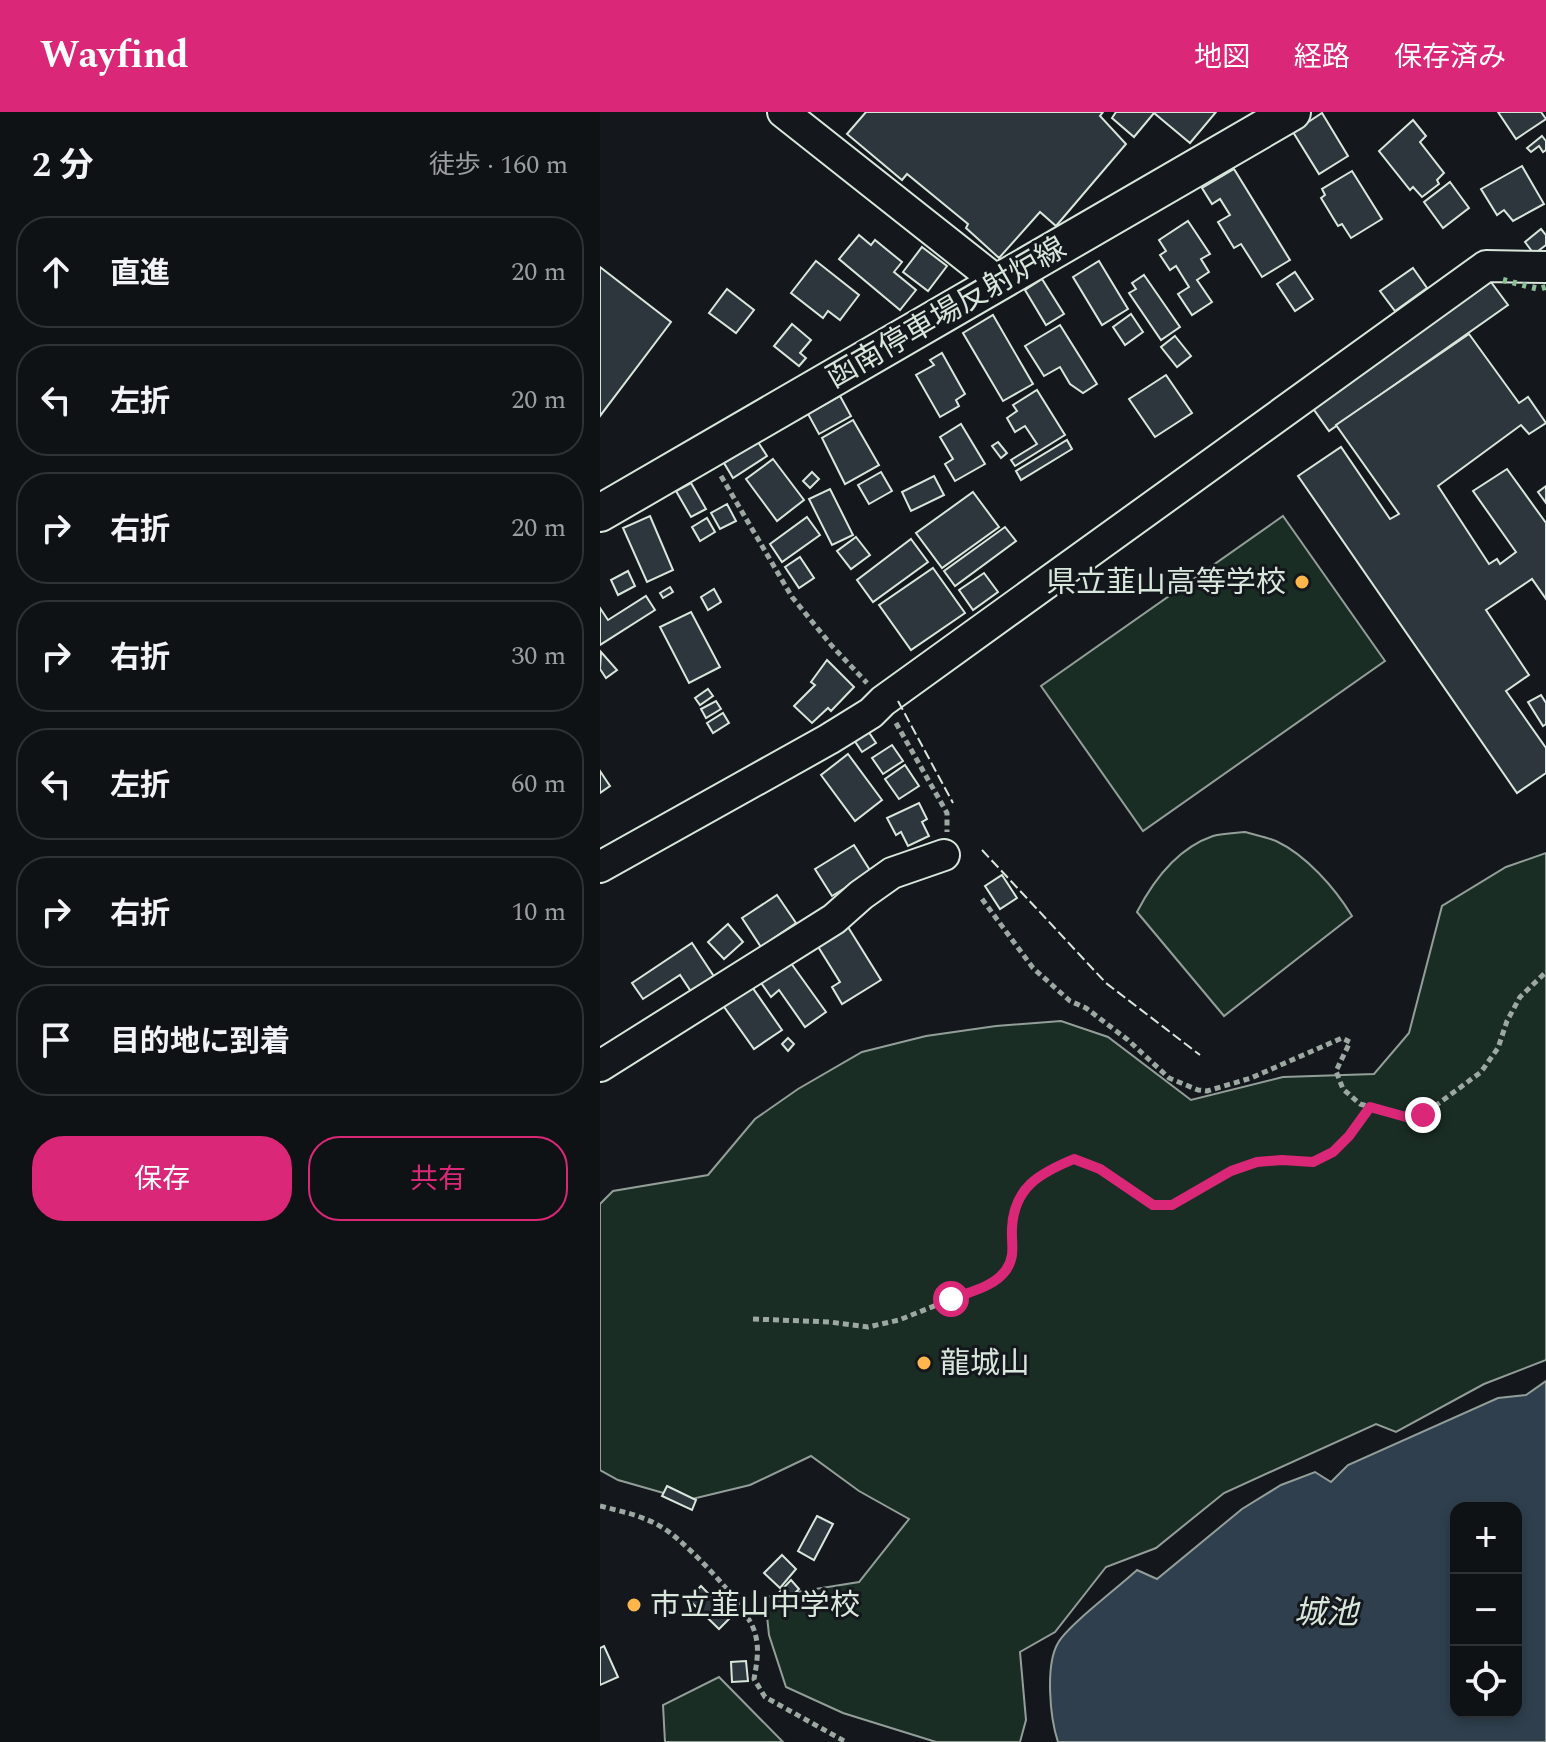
<!DOCTYPE html>
<html lang="ja">
<meta charset="utf-8">
<style>
:root{--surface:#0f1215;--page:#181b1e;--text:#f1f3f6;--muted:#9b9ea0;--line:#2f3234;--accent:#db2777}
body{margin:0;font-family:Spectral,"Noto Sans JP",serif;background:var(--page);color:var(--text)}
.controls{position:absolute;right:24px;bottom:24px;display:grid;overflow:hidden;border-radius:16px;box-shadow:0 4px 12px #0003}
.controls button{width:72px;height:72px;display:grid;place-items:center;padding:0;border:0;border-bottom:2px solid var(--line);background:var(--surface);color:var(--text);font:40px sans-serif}
.stop{position:absolute;width:24px;height:24px;margin:-18px;border:6px solid #db2777;border-radius:50%;background:#fff}
.stop.end{background:#db2777;border-color:#fff;box-shadow:0 2px 8px #0008}
.list{margin:0;padding:0;list-style:none}
h2{display:flex;justify-content:space-between;align-items:center;height:104px;margin:0;padding:0 32px;font-size:34px}
h2 small{font-size:26px;font-weight:400;color:var(--muted)}
.list li{display:grid;grid-template-columns:52px 1fr auto;gap:24px;align-items:center;box-sizing:border-box;height:112px;margin:0 16px 16px;padding:0 16px;border:2px solid var(--line);border-radius:32px}
.list b{display:block;font-size:30px;white-space:nowrap}
.list em{font-size:26px;font-style:normal;color:var(--muted)}
.actions{display:flex;gap:16px;padding:24px 32px}
.actions a{flex:1;padding:18px 0;border:2px solid var(--accent);border-radius:32px;text-align:center;font-size:28px;color:var(--accent)}
.actions .main{background:var(--accent);color:#fff}
.icon{flex:none;width:44px;height:44px;fill:none;stroke:currentColor;stroke-width:2;stroke-linecap:round;stroke-linejoin:round}
.map{position:relative;flex:none;width:946px;height:1630px;overflow:hidden}
header{display:flex;align-items:center;gap:48px;box-sizing:border-box;height:112px;padding:0 40px;background:var(--accent);color:#fff}
header strong{font-size:38px}
nav{display:flex;gap:44px;margin-inline-start:auto;font-size:28px}
main{display:flex}
aside{flex:1;background:var(--surface)}
.map>svg:first-child{display:block}
</style>
<header>
<strong>Wayfind</strong>
<nav><a>地図</a><a>経路</a><a>保存済み</a></nav>
</header>
<main>
<aside>
<h2>2 分<small>徒歩 · 160 m</small></h2>
<ul class="list">
<li><svg class="icon" aria-label="ahead" viewBox="0 0 24 24"><path d="M12 20V5M6 11l6-6 6 6"/></svg><div><b>直進</b></div><em>20 m</em></li>
<li><svg class="icon" aria-label="left" viewBox="0 0 24 24"><path d="M17 20v-9H6M10 6l-5 5 5 5"/></svg><div><b>左折</b></div><em>20 m</em></li>
<li><svg class="icon" aria-label="right" viewBox="0 0 24 24"><path d="M7 20v-9h11M14 6l5 5-5 5"/></svg><div><b>右折</b></div><em>20 m</em></li>
<li><svg class="icon" aria-label="right" viewBox="0 0 24 24"><path d="M7 20v-9h11M14 6l5 5-5 5"/></svg><div><b>右折</b></div><em>30 m</em></li>
<li><svg class="icon" aria-label="left" viewBox="0 0 24 24"><path d="M17 20v-9H6M10 6l-5 5 5 5"/></svg><div><b>左折</b></div><em>60 m</em></li>
<li><svg class="icon" aria-label="right" viewBox="0 0 24 24"><path d="M7 20v-9h11M14 6l5 5-5 5"/></svg><div><b>右折</b></div><em>10 m</em></li>
<li><svg class="icon" aria-label="arrive" viewBox="0 0 24 24"><path d="M6 21V4h12l-3 4 3 4H6"/></svg><div><b>目的地に到着</b></div></li>
</ul>
<div class="actions"><a class="main">保存</a><a>共有</a></div>
</aside>
<div class="map">
<svg width="946" height="1630" viewBox="0 0 946 1630">
<rect width="100%" height="100%" fill="#14181c"/>
<g fill="#1a2d24" stroke="#939e99" stroke-width="2">
<polygon points="683,404 785,549 543,719 441,574"/>
<path d="M 645,720 C 655,723 666,725 676,729 C 706,743 735,776 752,804 L 624,904 L 537,800 C 553,769 578,736 613,724 C 623,721 635,721 645,720 Z"/>
<polygon points="946,741 946,1248 884,1272 796,1320 776,1312 624,1381 556,1436 506,1455 455,1520 420,1540 426,1608 420,1630 336,1630 243,1601 186,1575 169,1523 165,1485 259,1470 309,1407 259,1379 211,1344 150,1373 88,1388 18,1368 0,1358 0,1092 13,1079 108,1063 155,1007 198,977 262,940 326,924 396,914 461,909 508,925 591,988 683,965 774,962 809,921 842,794 906,755"/>
<polygon points="119,1565 183,1630 65,1630 63,1593"/>
</g>
<path fill="#2f3f4d" stroke="#939e99" stroke-width="2" fill-rule="evenodd" d="M 946,1269 L 946,1630 L 458,1630 C 450,1606 445,1553 458,1531 C 467,1514 520,1474 537,1458 L 557,1467 L 642,1397 L 681,1373 L 715,1360 L 731,1370 L 748,1353 L 898,1286 L 926,1283 ZM 856,1396 L 916,1396 L 916,1600 L 856,1600 Z"/>
<g fill="#2c363c" stroke="#d8e6dc" stroke-width="2">
<polygon points="266,0 503,0 500,4 526,32 456,114 440,100 399,146 366,116 368,112 307,62 302,68 247,22"/>
<polygon points="516,0 616,0 590,31 554,1 534,25 512,6"/>
<polygon points="898,0 941,0 946,7 916,27"/>
<polygon points="722,1 748,44 719,62 693,20"/>
<polygon points="813,8 826,24 820,30 844,61 837,68 839,72 822,85 813,75 810,78 779,39"/>
<polygon points="942,24 946,29 946,38 943,40 939,34 931,40 927,36"/>
<polygon points="922,54 944,92 913,109 904,98 897,103 881,77"/>
<polygon points="634,57 690,148 662,165 641,132 634,136 618,110 630,103 620,87 612,92 602,76"/>
<polygon points="752,59 782,107 751,126 742,112 738,114 721,86 725,83 722,77"/>
<polygon points="850,70 869,96 843,116 824,90"/>
<polygon points="588,109 610,142 601,147 609,160 597,168 612,190 592,203 578,182 589,175 576,154 570,158 560,143 566,139 559,128"/>
<polygon points="941,117 946,123 946,133 934,142 925,130"/>
<polygon points="259,123 271,133 275,128 302,150 294,160 316,178 300,198 239,147"/>
<polygon points="322,135 347,154 328,179 303,160"/>
<polygon points="216,149 259,183 240,208 228,199 223,206 191,181"/>
<polygon points="499,149 528,197 502,213 473,165"/>
<polygon points="0,155 71,210 0,304"/>
<polygon points="813,156 827,176 795,199 780,179"/>
<polygon points="695,160 713,187 695,199 677,172"/>
<polygon points="544,163 580,215 561,228 529,181 536,177 532,171"/>
<polygon points="442,167 464,202 446,213 425,178"/>
<polygon points="891,170 908,193 729,319 712,295"/>
<polygon points="127,177 154,198 136,221 109,201"/>
<polygon points="531,202 543,220 525,233 513,215"/>
<polygon points="393,203 433,272 403,289 363,221"/>
<polygon points="192,212 211,228 200,241 206,246 199,254 174,234"/>
<polygon points="460,213 497,272 483,281 470,272 460,255 444,264 425,234"/>
<polygon points="869,222 919,291 928,285 946,311 929,322 921,313 838,374 889,452 897,447 900,452 916,440 873,379 907,357 946,411 946,487 932,467 886,498 929,563 906,579 946,636 946,661 917,681 698,364 741,335 790,407 799,402 736,313"/>
<polygon points="575,224 591,244 577,255 561,235"/>
<polygon points="342,241 365,282 356,288 359,294 340,305 316,263 334,253 330,248"/>
<polygon points="566,263 592,301 555,325 529,287"/>
<polygon points="437,278 465,323 415,354 411,348 437,332 425,314 415,320 407,306 417,299 413,293"/>
<polygon points="240,284 251,304 219,322 208,302"/>
<polygon points="253,308 279,353 245,372 222,326"/>
<polygon points="361,312 385,352 355,369 345,352 353,347 340,325"/>
<polygon points="467,328 472,337 421,368 416,359"/>
<polygon points="158,330 167,344 133,366 124,351"/>
<polygon points="398,330 407,341 401,346 392,334"/>
<polygon points="173,347 204,388 177,409 146,367"/>
<polygon points="212,360 219,367 210,376 203,369"/>
<polygon points="281,360 292,379 269,392 258,373"/>
<polygon points="334,364 344,383 311,399 302,380"/>
<polygon points="91,371 106,397 91,405 76,379"/>
<polygon points="946,374 946,391 938,380"/>
<polygon points="230,377 253,423 232,433 209,387"/>
<polygon points="373,380 399,415 342,456 316,421"/>
<polygon points="127,392 136,409 120,417 111,401"/>
<polygon points="50,404 73,458 47,470 23,416"/>
<polygon points="207,405 220,423 182,450 170,432"/>
<polygon points="107,406 115,420 100,429 92,415"/>
<polygon points="405,415 416,429 355,474 344,459"/>
<polygon points="256,425 270,443 251,457 237,439"/>
<polygon points="311,427 328,450 273,490 257,468"/>
<polygon points="200,445 214,466 199,476 185,455"/>
<polygon points="333,456 365,501 311,538 279,493"/>
<polygon points="28,459 35,474 18,483 11,468"/>
<polygon points="384,461 398,480 373,498 359,478"/>
<polygon points="70,475 73,480 63,486 60,481"/>
<polygon points="114,477 121,490 108,498 101,485"/>
<polygon points="46,484 55,498 0,533 0,496 8,508"/>
<polygon points="91,500 120,555 89,571 60,515"/>
<polygon points="1,540 17,558 6,566 0,557"/>
<polygon points="227,548 254,575 231,599 228,596 212,611 194,594 215,573 211,570"/>
<polygon points="108,577 113,584 100,593 95,586"/>
<polygon points="941,583 946,591 946,612 943,614 928,590"/>
<polygon points="116,589 121,597 106,606 101,597"/>
<polygon points="123,601 129,611 113,621 107,611"/>
<polygon points="266,616 276,631 262,640 252,625"/>
<polygon points="292,633 303,649 283,662 272,646"/>
<polygon points="248,642 282,688 255,709 221,663"/>
<polygon points="305,653 319,674 299,687 285,667"/>
<polygon points="0,659 10,674 0,681"/>
<polygon points="319,691 327,707 322,710 329,724 308,734 301,720 296,723 287,706"/>
<polygon points="254,733 271,760 232,784 215,757"/>
<polygon points="402,763 417,786 400,797 385,774"/>
<polygon points="177,783 196,811 161,835 142,806"/>
<polygon points="128,812 143,830 124,847 108,830"/>
<polygon points="248,815 281,868 242,892 232,875 240,870 217,833"/>
<polygon points="92,831 115,866 92,881 80,863 43,887 32,871"/>
<polygon points="188,847 226,900 205,915 179,878 171,885 159,868"/>
<polygon points="150,872 182,918 154,937 122,892"/>
<polygon points="188,926 194,932 188,939 182,932"/>
<polygon points="67,1374 96,1388 92,1398 62,1384"/>
<polygon points="217,1404 233,1412 214,1448 198,1439"/>
<polygon points="182,1443 196,1457 180,1476 164,1461"/>
<polygon points="191,1468 199,1477 179,1497 171,1489"/>
<polygon points="101,1474 131,1505 119,1517 88,1487"/>
<polygon points="4,1534 18,1565 0,1573 0,1536"/>
<polygon points="146,1549 148,1569 132,1570 131,1550"/>
</g>
<g fill="none" stroke-linecap="round" stroke-linejoin="round">
<g stroke="#d8e6dc" stroke-width="34">
<g id="minor">
<polyline points="183,0 398,170"/>
<polyline points="0,755 229,627 271,601 283,589 886,154 946,155"/>
<polyline points="0,954 234,807 261,783 292,761 344,743"/>
</g>
</g>
<g stroke="#d8e6dc" stroke-width="40">
<polyline id="major" points="0,401 692,0"/>
</g>
<g stroke="#9da8a2" stroke-width="5" stroke-dasharray="6 4" stroke-linecap="butt">
<polyline points="121,364 192,485 232,534 267,571"/>
<polyline points="296,611 347,701 347,720"/>
<polyline points="382,787 433,856 470,889 486,896 528,928 569,966 598,978 607,979 651,966 742,926 750,930 736,959 743,977 760,992 806,1005 823,1003 881,960 898,936 907,909 920,885 946,860"/>
<polyline points="153,1207 230,1210 268,1215 299,1208 392,1171 406,1158 414,1140 412,1115 418,1086 432,1070 452,1056 474,1047 500,1057 553,1093 572,1093 631,1059 657,1050 682,1048 713,1050 733,1040 749,1024 770,995"/>
<path d="M 0,1394 C 24,1400 49,1405 69,1420 C 93,1438 144,1491 154,1518 C 160,1535 157,1550 154,1567 L 165,1585 L 246,1630"/>
</g>
<use href="#minor" stroke="#14181c" stroke-width="30"/>
<use href="#major" stroke="#14181c" stroke-width="36"/>
<polyline stroke="#8ac095" stroke-width="6" stroke-dasharray="4 6" stroke-linecap="butt" points="903,168 939,177 946,175"/>
<g stroke="#d8e6dc" stroke-width="2" stroke-dasharray="10 4" stroke-linecap="butt">
<polyline points="298,589 353,691"/>
<polyline points="382,738 506,871 600,943"/>
</g>
</g>
<g fill="none" stroke-linecap="round" stroke-linejoin="round">
<path stroke="#db2777" stroke-width="10" d="M 351,1187 C 369,1180 394,1175 406,1158 C 416,1144 411,1131 412,1116 C 414,1075 440,1061 474,1047 L 500,1057 L 553,1093 L 572,1093 L 631,1059 L 657,1050 L 682,1048 L 713,1050 L 733,1040 L 749,1024 L 770,995 L 806,1005 L 823,1003"/>
</g>
<g fill="#ffb74d" stroke="#14181c" stroke-width="3">
<circle cx="702" cy="470" r="8"/>
<circle cx="324" cy="1251" r="8"/>
<circle cx="34" cy="1493" r="8"/>
</g>
<g text-anchor="middle" stroke-width="6" stroke-linejoin="round" paint-order="stroke">
<g font-size="30" fill="#d8e6dc" stroke="#14181c">
<text transform="translate(346 200) rotate(-30)" y="10">函南停車場反射炉線</text>
</g>
<g font-size="30" fill="#d8e6dc" stroke="#14181c" text-anchor="start">
<text x="686" y="480" text-anchor="end">県立韮山高等学校</text>
<text x="340" y="1261">龍城山</text>
<text x="50" y="1503">市立韮山中学校</text>
</g>
<g font-size="32" font-style="italic" fill="#d8e6dc" stroke="#14181c">
<text x="726" y="1511">城池</text>
</g>
</g>
</svg>
<div class="controls">
<button>+</button>
<button>−</button>
<button><svg class="icon" aria-label="locate" viewBox="0 0 24 24"><circle cx="12" cy="12" r="6"/><path d="M12 2v4M12 18v4M2 12h4M18 12h4"/></svg></button>
</div>
<div class="stop" style="left:351px;top:1187px"></div>
<div class="stop end" style="left:823px;top:1003px"></div>
</div>
</main>
